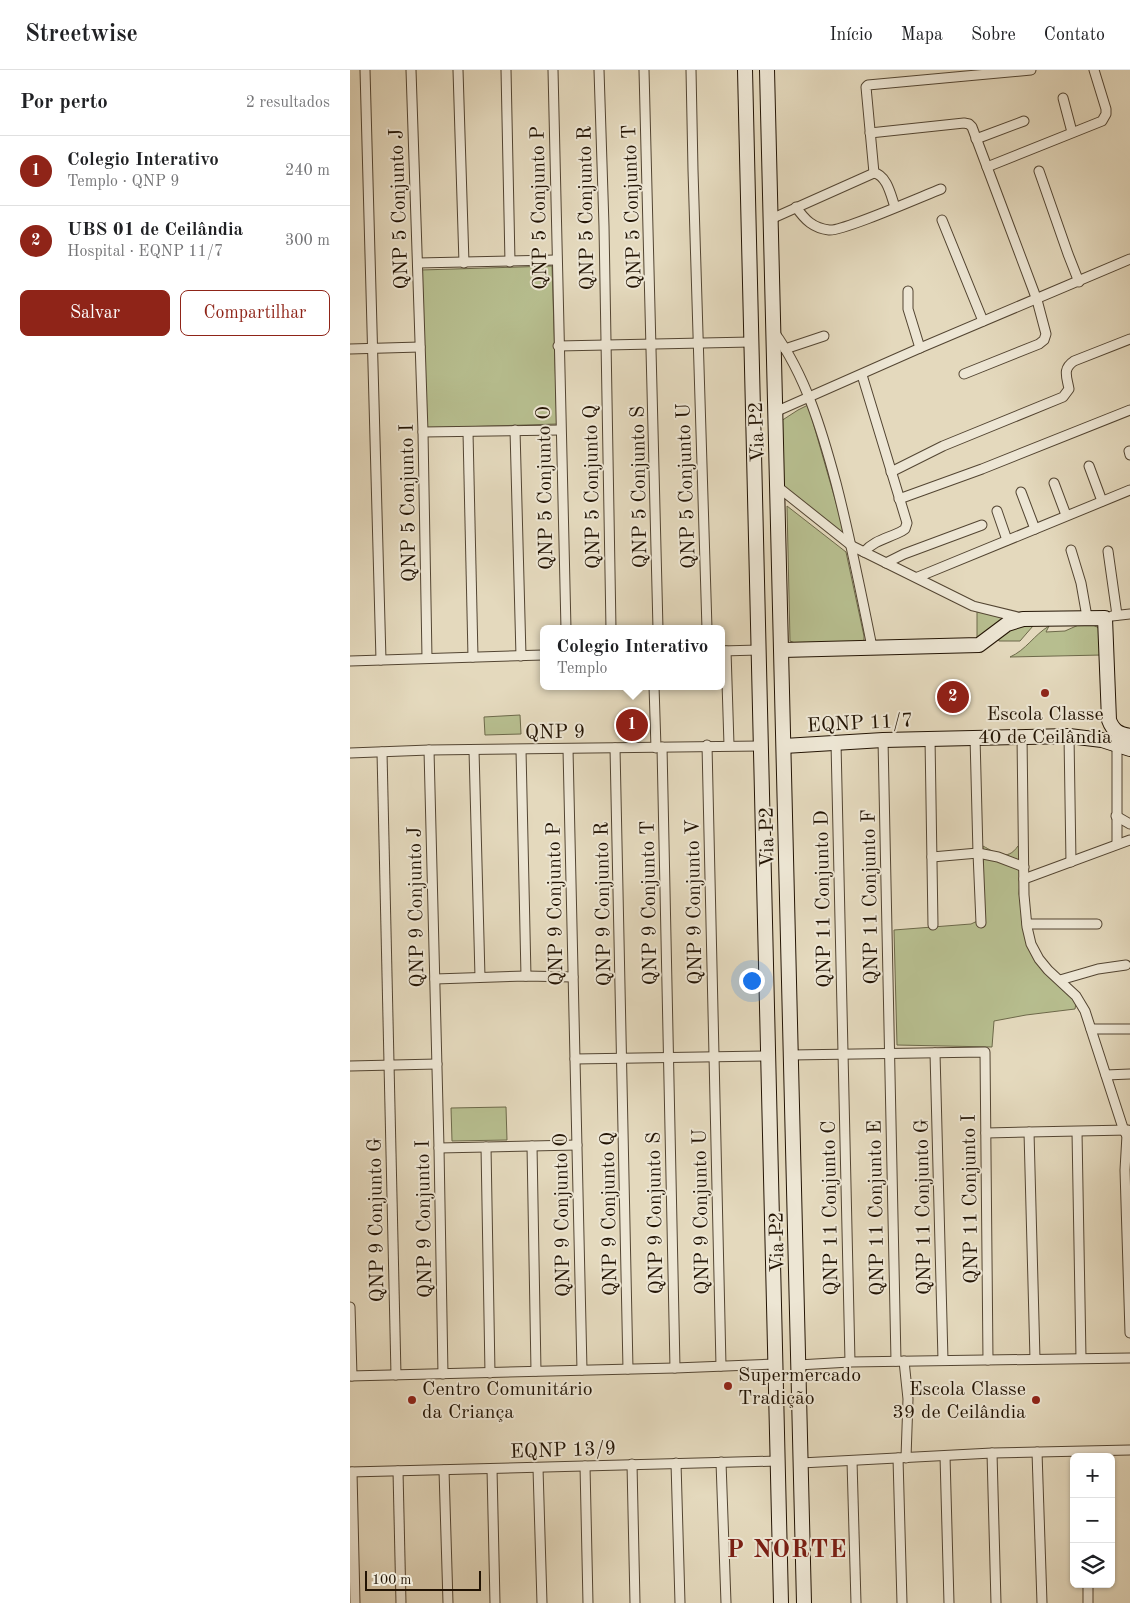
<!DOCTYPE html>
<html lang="pt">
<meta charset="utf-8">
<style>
:root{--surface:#fff;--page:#f2f2f2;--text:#202124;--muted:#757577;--line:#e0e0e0;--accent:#8f2418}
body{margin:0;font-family:"Old Standard TT",serif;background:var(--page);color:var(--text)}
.controls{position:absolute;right:15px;bottom:15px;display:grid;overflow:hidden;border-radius:8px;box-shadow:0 1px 4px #0004}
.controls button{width:45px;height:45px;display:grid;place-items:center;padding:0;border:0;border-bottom:1px solid var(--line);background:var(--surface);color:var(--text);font:25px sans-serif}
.scale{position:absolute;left:15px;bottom:12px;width:116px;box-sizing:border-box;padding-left:5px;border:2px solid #231404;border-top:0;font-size:14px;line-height:18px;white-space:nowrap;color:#231404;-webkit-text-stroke:4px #ede6d4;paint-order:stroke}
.you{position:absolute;left:401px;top:910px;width:18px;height:18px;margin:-12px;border:4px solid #fff;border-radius:50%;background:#1a73e8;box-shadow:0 0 0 8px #1a73e833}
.badge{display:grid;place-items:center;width:32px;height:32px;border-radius:50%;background:var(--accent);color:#fff;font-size:16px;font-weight:700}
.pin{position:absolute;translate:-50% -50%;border:2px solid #fff;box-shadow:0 1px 5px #0006}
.popup{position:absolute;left:190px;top:555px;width:185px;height:65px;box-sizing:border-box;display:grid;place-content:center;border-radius:8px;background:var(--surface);filter:drop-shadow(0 1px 4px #0005);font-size:16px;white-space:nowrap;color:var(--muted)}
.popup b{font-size:19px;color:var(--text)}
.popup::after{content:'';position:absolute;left:50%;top:100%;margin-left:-10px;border:10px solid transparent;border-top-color:var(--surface)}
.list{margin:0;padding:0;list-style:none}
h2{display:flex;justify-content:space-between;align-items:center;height:65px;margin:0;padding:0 20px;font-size:21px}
h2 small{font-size:16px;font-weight:400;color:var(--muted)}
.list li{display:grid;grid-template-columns:32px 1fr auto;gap:15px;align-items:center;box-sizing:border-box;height:70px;padding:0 20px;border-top:1px solid var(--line)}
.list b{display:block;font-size:19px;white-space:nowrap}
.list p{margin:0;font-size:16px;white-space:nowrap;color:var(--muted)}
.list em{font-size:16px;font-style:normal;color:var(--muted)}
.actions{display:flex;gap:10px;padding:15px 20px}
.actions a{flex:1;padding:11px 0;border:1px solid var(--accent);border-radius:8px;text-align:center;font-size:18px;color:var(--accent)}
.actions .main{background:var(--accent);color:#fff}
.icon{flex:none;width:28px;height:28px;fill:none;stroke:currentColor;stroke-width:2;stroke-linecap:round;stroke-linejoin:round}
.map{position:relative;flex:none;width:780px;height:1533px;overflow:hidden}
header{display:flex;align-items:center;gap:30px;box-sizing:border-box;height:70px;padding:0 25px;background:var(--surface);border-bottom:1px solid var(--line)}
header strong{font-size:24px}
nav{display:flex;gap:28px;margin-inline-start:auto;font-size:18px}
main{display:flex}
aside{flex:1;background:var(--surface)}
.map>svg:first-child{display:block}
</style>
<header>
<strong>Streetwise</strong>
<nav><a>Início</a><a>Mapa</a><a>Sobre</a><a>Contato</a></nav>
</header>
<main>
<aside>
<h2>Por perto<small>2 resultados</small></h2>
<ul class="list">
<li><span class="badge">1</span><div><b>Colegio Interativo</b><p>Templo · QNP 9</p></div><em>240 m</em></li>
<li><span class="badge">2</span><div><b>UBS 01 de Ceilândia</b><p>Hospital · EQNP 11/7</p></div><em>300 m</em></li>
</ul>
<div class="actions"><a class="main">Salvar</a><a>Compartilhar</a></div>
</aside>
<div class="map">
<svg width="780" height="1533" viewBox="0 0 780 1533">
<rect width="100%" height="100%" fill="#e4d9bd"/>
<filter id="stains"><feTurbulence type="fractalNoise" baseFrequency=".004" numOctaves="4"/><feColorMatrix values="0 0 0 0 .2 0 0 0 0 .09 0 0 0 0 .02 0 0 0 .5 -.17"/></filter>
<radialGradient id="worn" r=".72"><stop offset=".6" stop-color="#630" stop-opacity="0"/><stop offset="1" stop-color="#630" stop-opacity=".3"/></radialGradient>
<g fill="#b7be8f" stroke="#6d694a">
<polygon points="202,196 207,354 77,358 71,200"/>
<polygon points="458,335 491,450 494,463 492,464 433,418 431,351 448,340"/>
<polygon points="437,436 496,482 514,566 514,570 511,572 445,573 440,571"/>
<polygon points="627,539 661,550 627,571"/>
<path d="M 733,553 L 741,554 L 749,558 L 752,585 L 660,587 C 676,580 684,565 699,556 L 696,562 L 715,561 Z"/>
<polygon points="673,555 683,556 670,571 649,571 648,569 660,560"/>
<polygon points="170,645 171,664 135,665 134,647"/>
<path d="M 633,776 C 646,783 657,792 668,776 L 672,786 L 669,824 L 687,883 L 727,927 L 725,939 L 676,945 L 644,951 L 642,977 L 547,975 L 544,860 L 621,854 L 634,848 Z"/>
<polygon points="156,1037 157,1070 102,1071 101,1038"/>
</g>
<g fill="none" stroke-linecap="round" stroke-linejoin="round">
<g stroke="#534532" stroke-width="11">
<g id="street">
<polyline points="15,0 31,590"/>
<polyline points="61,0 73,362 77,588"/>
<polyline points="108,0 114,193"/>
<polyline points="156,0 160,192"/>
<polyline points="203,0 216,559"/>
<polyline points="249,0 254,156 261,559"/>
<polyline points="294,0 308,559"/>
<polyline points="341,0 343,100 357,559"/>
<polyline points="713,28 722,62"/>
<polyline points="520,63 614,53 619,54 622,57 687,230 696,264 694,270 689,274 614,304"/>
<polyline points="626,69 674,51"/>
<polyline points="637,97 752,51 756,44 756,39 744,0"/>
<polyline points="689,101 718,184 729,212"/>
<path d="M 446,137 C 455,150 463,158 479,160 C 491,162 573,126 591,119"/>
<path d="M 545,137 C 541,126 537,105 524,103 L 516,17 L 518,15 L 681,0"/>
<polyline points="421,149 524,103"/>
<polyline points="592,150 633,251"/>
<polyline points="68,193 206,190"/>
<polyline points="558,221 558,239 570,278"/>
<path d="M 424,262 C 456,306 472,361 486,413 C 500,467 511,522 522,577"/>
<polyline points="208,276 401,272"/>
<polyline points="0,279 70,277"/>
<polyline points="435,279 474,266"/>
<path d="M 512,305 L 557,453 L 555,459 L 552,461 C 539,468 524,470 514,482"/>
<polyline points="425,342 570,278 780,189"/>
<polyline points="165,360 171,586"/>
<polyline points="73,362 210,360"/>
<polyline points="118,362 123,587"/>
<polyline points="779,381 780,385"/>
<polyline points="739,396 752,431"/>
<path d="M 541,402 L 593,376 L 713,327 L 719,319 C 717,307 712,299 724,291 L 780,269"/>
<polyline points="704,413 716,445"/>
<polyline points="428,417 502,476 623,536 672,548"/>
<polyline points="671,422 685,459"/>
<polyline points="549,429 632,399 780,340"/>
<polyline points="647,441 657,470"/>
<polyline points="721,480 731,513 737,547"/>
<polyline points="758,481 767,545"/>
<polyline points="536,493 554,484 632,455"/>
<polyline points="568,507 780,420"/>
<polyline points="762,546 780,544"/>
<polyline points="371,581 409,580"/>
<polyline points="376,581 379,675"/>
<polyline points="0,591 193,585"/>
<polyline points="304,616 306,678"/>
<polyline points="672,666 674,825 677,857 681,874 689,889 698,900 726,926 735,941 774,1061 780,1070"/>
<polyline points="719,666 721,792"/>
<polyline points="625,667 628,783 631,853"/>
<polyline points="580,668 583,855"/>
<polyline points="533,670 546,1291"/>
<polyline points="486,673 500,1292"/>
<polyline points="357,675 371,1296"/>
<polyline points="767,675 767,774"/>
<polyline points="312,677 325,1298"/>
<polyline points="265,678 278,1299"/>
<polyline points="218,679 232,1300"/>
<polyline points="79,680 89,1078 93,1304"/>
<polyline points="124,680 130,907"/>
<polyline points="171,680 176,906"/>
<polyline points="32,682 46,1305"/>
<polyline points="0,683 79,680 410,676"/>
<polyline points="766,746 780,754"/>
<polyline points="582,787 628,783 648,787 674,797"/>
<polyline points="674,809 780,770"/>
<polyline points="677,854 747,854"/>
<polyline points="85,909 176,906 223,907"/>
<polyline points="710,910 748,899 776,895"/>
<polyline points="741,959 780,959"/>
<polyline points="585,983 593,1290"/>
<polyline points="441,985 635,982 638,1290"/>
<polyline points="225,989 418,986"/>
<polyline points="0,996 87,994"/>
<polyline points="756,1005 780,1004"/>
<polyline points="679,1062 685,1289"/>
<polyline points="727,1062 731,1288"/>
<polyline points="636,1063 778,1060"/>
<polyline points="777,1065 775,1100 780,1263"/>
<polyline points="182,1076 186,1301"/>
<polyline points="136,1077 140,1303"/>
<polyline points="89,1078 227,1075"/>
<polyline points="0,1237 2,1306"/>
<polyline points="554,1291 558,1329 556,1388"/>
<polyline points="448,1295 500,1292 780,1288"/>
<polyline points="0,1306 325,1298 424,1294"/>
<polyline points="687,1382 692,1533"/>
<polyline points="642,1383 646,1533"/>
<polyline points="595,1386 599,1533"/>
<polyline points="548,1388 552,1533"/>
<polyline points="502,1391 506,1533"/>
<polyline points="371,1392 376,1533"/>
<polyline points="326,1393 330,1533"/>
<polyline points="451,1393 642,1383 780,1380"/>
<polyline points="282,1394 285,1533"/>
<polyline points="235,1396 238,1533"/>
<polyline points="188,1398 192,1533"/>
<polyline points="142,1399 145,1533"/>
<polyline points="94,1400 98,1533"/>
<polyline points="48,1401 51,1533"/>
<polyline points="0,1402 427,1391"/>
<polyline points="2,1402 5,1533"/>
<polyline points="738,1514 738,1533"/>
</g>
</g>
<g stroke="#231404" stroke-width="16">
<g id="secondary">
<polyline points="395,0 431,1533"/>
<polyline points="417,0 454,1533"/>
<path d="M 432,580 L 629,575 L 657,554 L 673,549 L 755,548 L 759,650 C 763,661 769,664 780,666"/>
<polyline points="434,676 533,670 719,666 752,670 780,679"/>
</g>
</g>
<use href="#street" stroke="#ede6d4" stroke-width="9"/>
<use href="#secondary" stroke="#ede6d4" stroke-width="14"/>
</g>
<g fill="#8f2418" stroke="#ede6d4" stroke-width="2">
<circle cx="695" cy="623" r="5"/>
<circle cx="378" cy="1316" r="5"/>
<circle cx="62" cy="1330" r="5"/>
<circle cx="686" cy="1330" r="5"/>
</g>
<g text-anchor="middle" stroke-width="4" stroke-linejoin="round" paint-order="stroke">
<g font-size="20" fill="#231404" stroke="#ede6d4">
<text transform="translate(281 137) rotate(-92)" y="7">QNP 5 Conjunto T</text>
<text transform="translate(188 138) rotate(-91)" y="7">QNP 5 Conjunto P</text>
<text transform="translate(235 138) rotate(-91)" y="7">QNP 5 Conjunto R</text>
<text transform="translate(48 139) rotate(-92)" y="7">QNP 5 Conjunto J</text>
<text transform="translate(406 362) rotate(-92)" y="7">Via P2</text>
<text transform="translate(335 416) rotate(-92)" y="7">QNP 5 Conjunto U</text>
<text transform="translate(241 417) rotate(-91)" y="7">QNP 5 Conjunto Q</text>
<text transform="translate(288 417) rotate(-91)" y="7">QNP 5 Conjunto S</text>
<text transform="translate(194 418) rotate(-91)" y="7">QNP 5 Conjunto O</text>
<text transform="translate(57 433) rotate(-91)" y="7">QNP 5 Conjunto I</text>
<text transform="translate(510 652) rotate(-3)" y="7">EQNP 11/7</text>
<text transform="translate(205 661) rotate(-1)" y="7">QNP 9</text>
<text transform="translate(416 767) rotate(-91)" y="7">Via P2</text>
<text transform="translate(519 827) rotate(-91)" y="7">QNP 11 Conjunto F</text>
<text transform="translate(472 829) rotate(-91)" y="7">QNP 11 Conjunto D</text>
<text transform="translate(343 832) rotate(-91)" y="7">QNP 9 Conjunto V</text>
<text transform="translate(298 833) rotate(-91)" y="7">QNP 9 Conjunto T</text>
<text transform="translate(204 834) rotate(-91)" y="7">QNP 9 Conjunto P</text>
<text transform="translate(252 834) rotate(-91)" y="7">QNP 9 Conjunto R</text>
<text transform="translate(65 837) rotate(-91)" y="7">QNP 9 Conjunto J</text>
<text transform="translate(619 1129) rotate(-91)" y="7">QNP 11 Conjunto I</text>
<text transform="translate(572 1137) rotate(-91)" y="7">QNP 11 Conjunto G</text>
<text transform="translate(479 1138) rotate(-91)" y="7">QNP 11 Conjunto C</text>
<text transform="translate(525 1138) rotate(-91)" y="7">QNP 11 Conjunto E</text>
<text transform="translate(350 1142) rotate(-91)" y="7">QNP 9 Conjunto U</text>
<text transform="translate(304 1143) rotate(-91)" y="7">QNP 9 Conjunto S</text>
<text transform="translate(258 1144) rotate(-91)" y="7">QNP 9 Conjunto Q</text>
<text transform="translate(211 1145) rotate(-91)" y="7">QNP 9 Conjunto O</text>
<text transform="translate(73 1149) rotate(-91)" y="7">QNP 9 Conjunto I</text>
<text transform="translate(25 1150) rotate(-91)" y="7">QNP 9 Conjunto G</text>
<text transform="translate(426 1172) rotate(-91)" y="7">Via P2</text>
<text transform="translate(213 1379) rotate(-2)" y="7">EQNP 13/9</text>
</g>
<g font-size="20" fill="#231404" stroke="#ede6d4" text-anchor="start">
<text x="695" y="650" text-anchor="middle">Escola Classe<tspan x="695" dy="23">40 de Ceilândia</tspan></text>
<text x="388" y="1311">Supermercado<tspan x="388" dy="23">Tradição</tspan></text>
<text x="72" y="1325">Centro Comunitário<tspan x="72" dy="23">da Criança</tspan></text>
<text x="676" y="1325" text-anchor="end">Escola Classe<tspan x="676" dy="23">39 de Ceilândia</tspan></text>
</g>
<g font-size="25" font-weight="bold" letter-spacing="1" fill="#7a1f14" stroke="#ede6d4">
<text x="437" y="1487">P NORTE</text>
</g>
</g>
<rect width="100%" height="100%" filter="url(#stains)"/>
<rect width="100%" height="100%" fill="url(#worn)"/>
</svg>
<div class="controls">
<button>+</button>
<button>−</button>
<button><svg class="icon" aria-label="layers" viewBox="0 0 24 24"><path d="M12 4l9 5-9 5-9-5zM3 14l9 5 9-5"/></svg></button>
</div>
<div class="scale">100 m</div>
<div class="you"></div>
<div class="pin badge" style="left:282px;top:655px">1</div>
<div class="popup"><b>Colegio Interativo</b>Templo</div>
<div class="pin badge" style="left:603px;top:627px">2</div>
</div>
</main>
